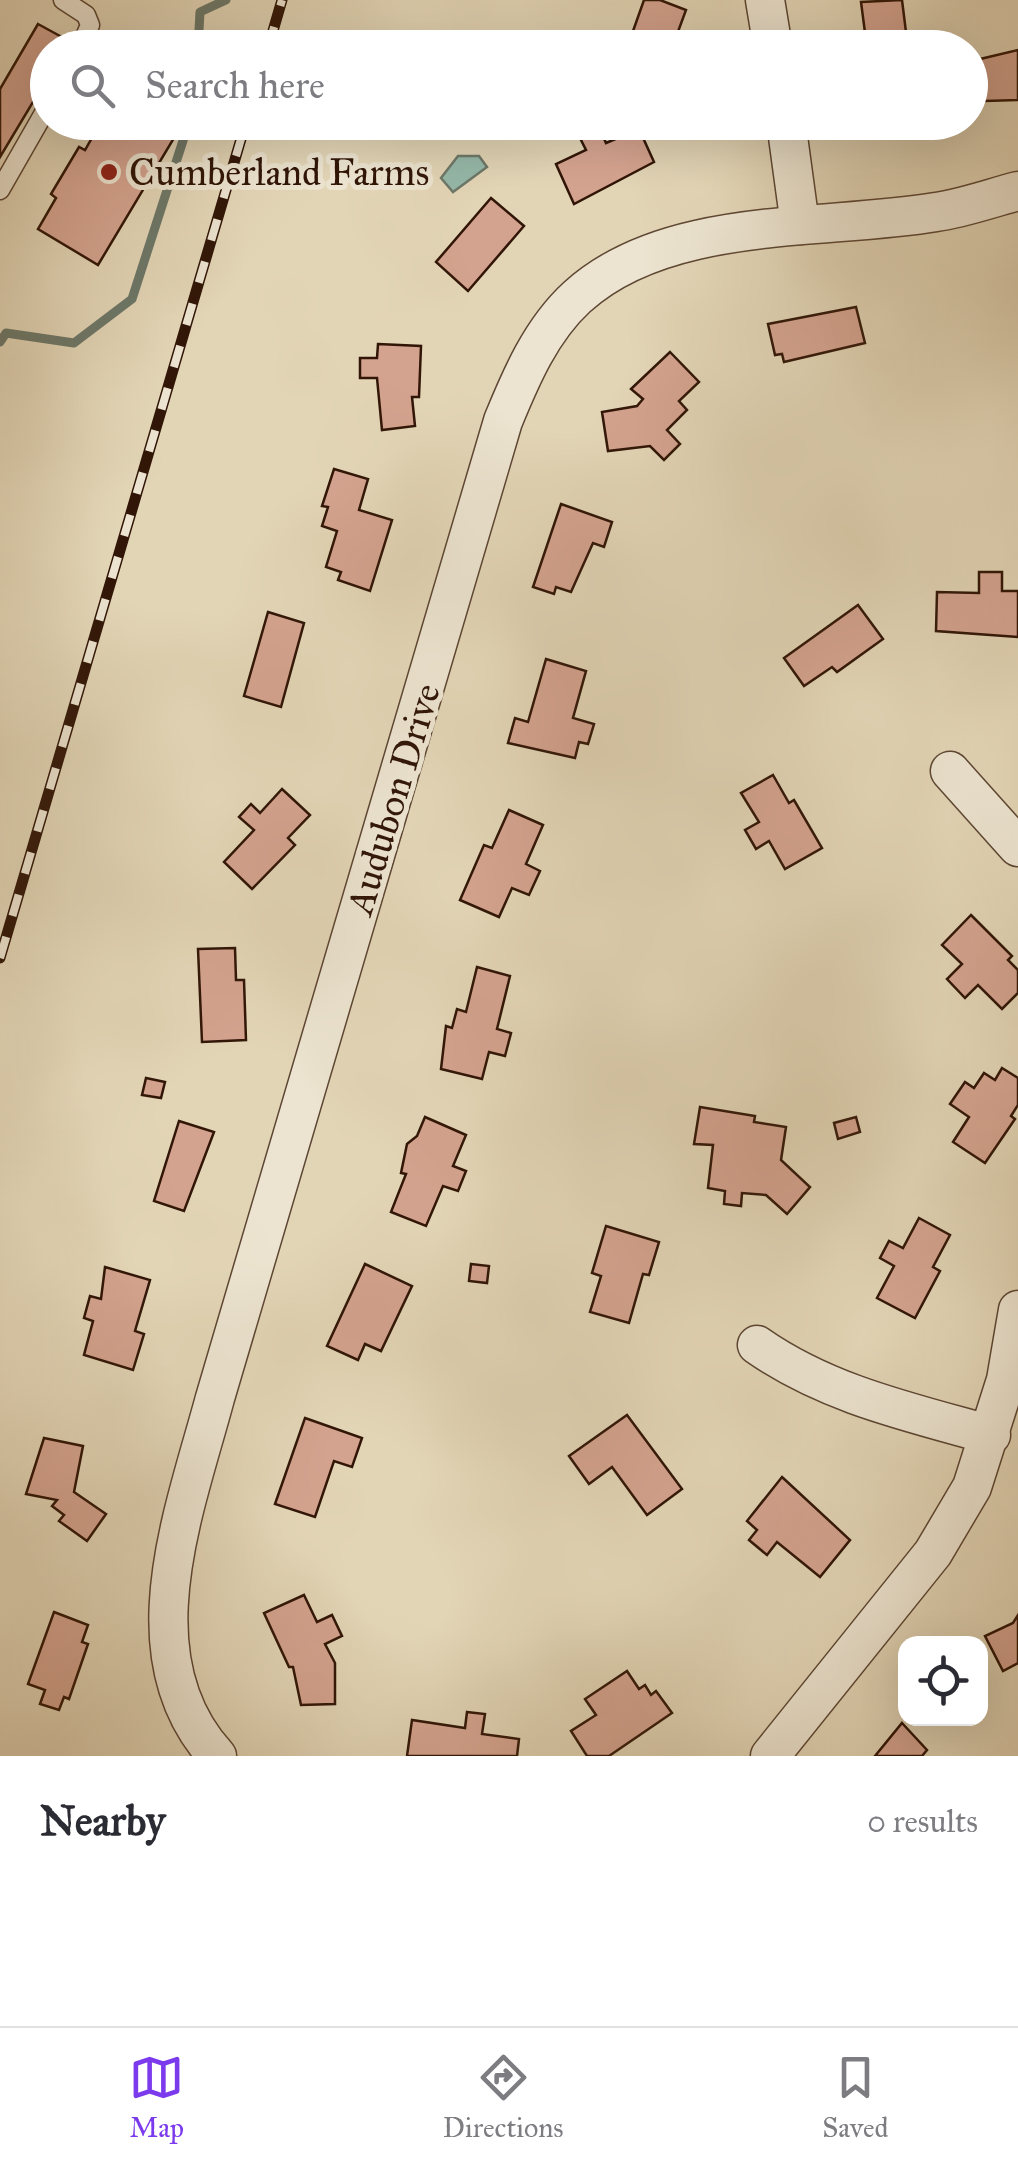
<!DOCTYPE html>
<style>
:root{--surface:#fff;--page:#f7f7f7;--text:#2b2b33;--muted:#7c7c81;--line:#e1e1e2;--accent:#7c3aed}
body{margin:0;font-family:"IM FELL Great Primer",serif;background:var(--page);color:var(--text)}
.controls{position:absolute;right:30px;bottom:30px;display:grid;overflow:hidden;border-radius:20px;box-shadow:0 10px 40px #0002}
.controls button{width:90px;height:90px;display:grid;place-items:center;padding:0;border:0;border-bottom:2px solid var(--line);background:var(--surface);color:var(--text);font:50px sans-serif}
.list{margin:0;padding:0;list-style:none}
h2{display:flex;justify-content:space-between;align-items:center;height:130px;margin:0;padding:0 40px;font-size:42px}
h2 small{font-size:32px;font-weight:400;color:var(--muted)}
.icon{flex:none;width:55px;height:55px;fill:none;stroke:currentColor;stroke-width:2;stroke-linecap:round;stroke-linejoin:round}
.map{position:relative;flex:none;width:1018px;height:1756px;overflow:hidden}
.search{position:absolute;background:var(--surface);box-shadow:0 10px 40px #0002;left:30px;right:30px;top:30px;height:110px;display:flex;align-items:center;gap:25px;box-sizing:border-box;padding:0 35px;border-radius:55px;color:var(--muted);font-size:38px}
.sheet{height:270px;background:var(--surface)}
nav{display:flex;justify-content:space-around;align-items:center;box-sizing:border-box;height:140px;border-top:2px solid var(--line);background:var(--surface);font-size:28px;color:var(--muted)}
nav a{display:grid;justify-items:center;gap:5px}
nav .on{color:var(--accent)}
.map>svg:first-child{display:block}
</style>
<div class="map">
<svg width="1018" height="1756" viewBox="0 0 1018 1756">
<rect width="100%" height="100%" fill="#e2d5b6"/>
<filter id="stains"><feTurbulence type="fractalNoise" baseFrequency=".002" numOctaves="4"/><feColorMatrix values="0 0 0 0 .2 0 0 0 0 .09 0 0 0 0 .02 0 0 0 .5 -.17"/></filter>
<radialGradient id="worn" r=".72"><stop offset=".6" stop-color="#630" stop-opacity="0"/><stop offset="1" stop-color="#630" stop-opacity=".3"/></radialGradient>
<polygon fill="#95b9aa" stroke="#6d7869" stroke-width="2.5" points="458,156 479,156 487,167 453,192 441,178"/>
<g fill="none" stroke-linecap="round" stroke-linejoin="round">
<g stroke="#6d7869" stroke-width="9">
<polyline points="198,48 200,12 226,0"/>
<polyline points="0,342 6,333 74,343 132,299 189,122"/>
</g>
</g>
<g fill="#d4a38f" stroke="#311607" stroke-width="2.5">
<polygon points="644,0 660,0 686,10 672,48 627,48"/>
<polygon points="902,0 908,48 867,48 861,2"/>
<polygon points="38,24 69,41 65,48 48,48 48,77 0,157 0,89"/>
<polygon points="1018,50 1018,100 985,101 976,60"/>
<polygon points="101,122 159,122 177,133 98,265 38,229 56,198 51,194 79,147 85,150"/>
<polygon points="599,127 606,143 639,129 654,162 574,204 556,164 586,150 579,136"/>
<polygon points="491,198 524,226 468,291 436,262"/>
<polygon points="856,307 865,343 784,362 782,354 775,355 768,324"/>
<polygon points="378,344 421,346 419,397 412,397 415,426 382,430 377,378 360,378 360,358 377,358"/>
<polygon points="670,352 699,382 679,401 687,410 667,430 680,444 664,460 650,446 608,451 602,412 637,406 643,399 631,389"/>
<polygon points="334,469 368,479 359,510 392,520 370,591 338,580 341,572 326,567 337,531 322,526 328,507 322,506"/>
<polygon points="561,504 612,522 604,547 593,543 571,592 556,587 554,594 533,587"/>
<polygon points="979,572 1002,572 1002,591 1018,591 1018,637 936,631 937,592 979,593"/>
<polygon points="858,605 883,639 837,672 832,667 804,686 784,658"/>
<polygon points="268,612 304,623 281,707 244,696"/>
<polygon points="546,659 586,671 573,718 594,724 588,744 579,742 575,758 508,743 515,718 528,722"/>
<polygon points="773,775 789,803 794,800 822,848 785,869 769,841 756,849 745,830 759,822 741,793"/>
<polygon points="282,789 310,815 288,838 295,845 252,889 224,862 254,830 239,817 251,804 260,813"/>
<polygon points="509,810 543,825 526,864 540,871 529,895 512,888 499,917 460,900 484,845 492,848"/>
<polygon points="971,915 1012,956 1008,960 1018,970 1018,993 1002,1009 978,985 965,998 947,979 962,964 942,945"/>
<polygon points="235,948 236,980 244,980 246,1040 202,1042 198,949"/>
<polygon points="477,967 510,976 497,1029 511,1033 505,1056 489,1052 482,1079 441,1069 446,1026 452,1028 457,1009 466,1012"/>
<polygon points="1002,1068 1018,1078 1018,1105 1011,1116 1015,1119 985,1163 953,1142 969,1117 950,1104 965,1082 974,1088 984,1073 995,1080"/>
<polygon points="146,1078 165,1082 161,1098 142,1095"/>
<polygon points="700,1107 755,1116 754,1122 786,1127 781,1160 810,1187 787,1214 766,1195 742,1193 741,1206 724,1204 725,1191 708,1188 713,1145 694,1144"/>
<polygon points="425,1117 466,1135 453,1166 466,1171 458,1191 443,1186 426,1226 391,1212 406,1174 401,1173 407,1144 417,1136"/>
<polygon points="856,1117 860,1132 838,1139 834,1123"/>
<polygon points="179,1121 214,1132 184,1211 154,1201"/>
<polygon points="919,1218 950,1235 933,1267 940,1271 915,1318 877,1298 894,1266 880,1258 889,1241 903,1248"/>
<polygon points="606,1226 659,1242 649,1275 643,1274 629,1323 590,1312 601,1276 592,1273"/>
<polygon points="365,1264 412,1286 381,1351 365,1344 358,1360 327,1346"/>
<polygon points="471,1264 489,1266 487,1283 469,1281"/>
<polygon points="105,1267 150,1280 135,1331 144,1334 133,1370 84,1355 93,1321 84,1318 90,1296 101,1299"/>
<polygon points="627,1415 682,1489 647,1515 612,1467 589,1484 569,1456"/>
<polygon points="305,1418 362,1438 352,1467 334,1461 315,1517 275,1504"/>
<polygon points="44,1438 83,1446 74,1492 106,1514 87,1541 59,1521 64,1515 52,1506 57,1500 26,1494"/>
<polygon points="782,1477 850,1540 820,1577 777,1542 767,1555 749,1540 757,1530 747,1521"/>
<polygon points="304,1595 317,1622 332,1615 342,1636 325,1644 335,1663 335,1704 301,1705 293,1667 289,1667 264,1613"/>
<polygon points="54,1612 88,1625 82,1642 88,1644 69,1699 64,1697 59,1710 40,1704 45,1690 28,1684"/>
<polygon points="1018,1615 1018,1663 1003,1671 985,1636 1013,1623"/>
<polygon points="627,1671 639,1689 645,1685 651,1695 656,1691 672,1713 609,1756 587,1756 571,1731 596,1715 585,1699"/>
<polygon points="467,1712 485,1714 482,1734 519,1739 517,1756 407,1756 412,1720 465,1728"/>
<polygon points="902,1723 927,1750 922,1756 875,1756"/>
</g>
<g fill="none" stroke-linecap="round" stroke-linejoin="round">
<g stroke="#5d4633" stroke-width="21">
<g id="service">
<polyline points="63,0 86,15 90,25 80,48"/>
<polyline points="0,190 48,106"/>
</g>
</g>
<g stroke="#5d4633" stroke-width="41">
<g id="minor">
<polyline points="765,0 773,48"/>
<polyline points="786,122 800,225"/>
<polyline points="950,771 1018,847"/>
<path d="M 757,1345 C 827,1394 909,1412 991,1435"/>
<path d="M 217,1756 C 126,1657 185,1510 215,1398 L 503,421 C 521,377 541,330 577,297 C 667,215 823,231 936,212 C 964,208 991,198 1018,191"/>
<polyline points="770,1756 933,1553 972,1487 1006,1380 1018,1310"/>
</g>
</g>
<use href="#service" stroke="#ece4d0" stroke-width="18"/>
<use href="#minor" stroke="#ece4d0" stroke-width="38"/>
<g stroke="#311607" stroke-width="11">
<g id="rail">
<polyline points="268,48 282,0"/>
<polyline points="0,958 246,122"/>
</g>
</g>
<use href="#rail" stroke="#ece4d0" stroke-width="8" stroke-dasharray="22" stroke-linecap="butt"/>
</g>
<circle fill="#8f2418" stroke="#ece4d0" stroke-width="4" cx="109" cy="172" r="10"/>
<g text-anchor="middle" stroke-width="10" stroke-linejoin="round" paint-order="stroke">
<g font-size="38" fill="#311607" stroke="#ece4d0" text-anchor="start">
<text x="129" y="185">Cumberland Farms</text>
</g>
<g font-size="38" fill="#311607" stroke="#ece4d0">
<text transform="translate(393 799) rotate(-73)" y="13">Audubon Drive</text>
</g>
</g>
<rect width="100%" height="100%" filter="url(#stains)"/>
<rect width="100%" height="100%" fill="url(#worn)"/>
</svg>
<div class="controls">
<button><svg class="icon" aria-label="locate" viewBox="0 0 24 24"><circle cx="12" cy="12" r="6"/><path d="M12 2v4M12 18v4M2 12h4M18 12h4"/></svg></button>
</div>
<div class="search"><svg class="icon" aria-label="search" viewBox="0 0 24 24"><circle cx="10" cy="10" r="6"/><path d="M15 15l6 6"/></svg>Search here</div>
</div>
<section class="sheet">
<h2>Nearby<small>0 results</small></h2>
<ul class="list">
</ul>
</section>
<nav>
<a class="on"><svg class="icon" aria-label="map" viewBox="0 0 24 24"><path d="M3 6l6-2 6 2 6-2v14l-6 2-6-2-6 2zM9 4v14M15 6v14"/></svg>Map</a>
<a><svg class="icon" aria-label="directions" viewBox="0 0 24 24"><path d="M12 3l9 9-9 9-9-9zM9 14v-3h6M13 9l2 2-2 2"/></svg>Directions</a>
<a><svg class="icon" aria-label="saved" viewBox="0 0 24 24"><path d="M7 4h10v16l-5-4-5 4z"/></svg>Saved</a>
</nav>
